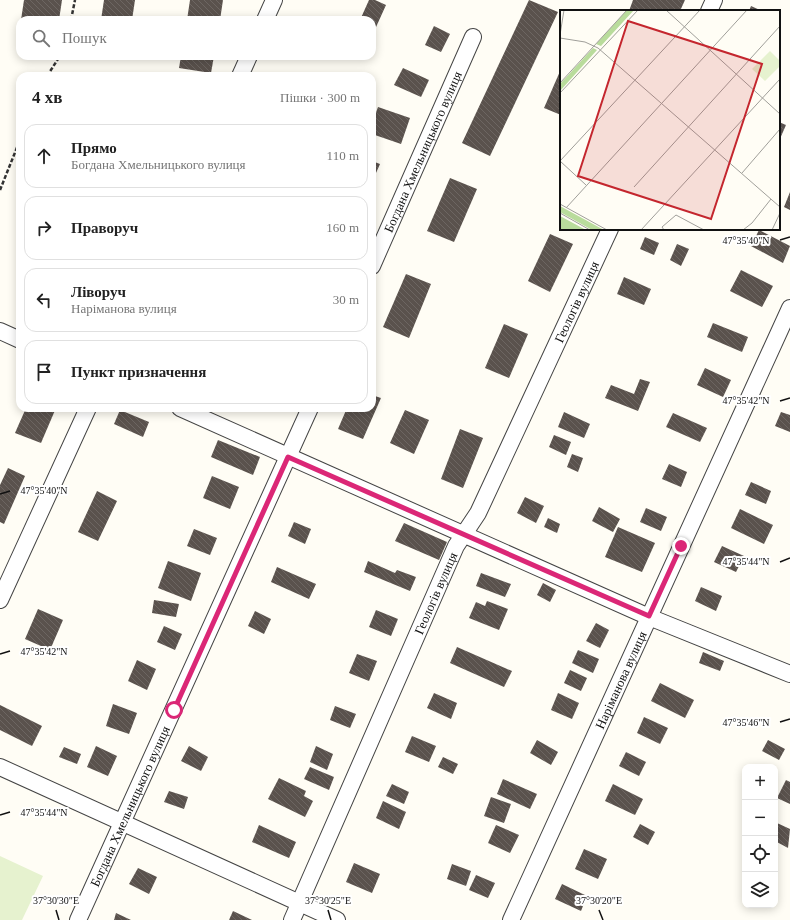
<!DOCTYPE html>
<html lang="uk">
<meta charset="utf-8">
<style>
:root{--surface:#fff;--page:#f6f6f6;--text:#222;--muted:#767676;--line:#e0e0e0}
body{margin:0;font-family:Georgia,serif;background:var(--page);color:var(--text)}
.controls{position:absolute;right:12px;bottom:12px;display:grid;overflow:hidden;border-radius:8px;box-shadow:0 2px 10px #0003}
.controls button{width:36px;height:36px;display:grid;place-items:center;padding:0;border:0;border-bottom:1px solid var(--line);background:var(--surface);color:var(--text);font:20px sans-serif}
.stop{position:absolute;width:12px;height:12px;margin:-9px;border:3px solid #db2777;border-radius:50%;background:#fff}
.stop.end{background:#db2777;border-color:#fff;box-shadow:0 1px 4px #0008}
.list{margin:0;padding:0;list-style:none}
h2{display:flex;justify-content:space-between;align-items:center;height:52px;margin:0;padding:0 16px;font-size:17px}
h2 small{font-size:13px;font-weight:400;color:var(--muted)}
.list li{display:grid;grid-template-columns:26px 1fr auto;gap:12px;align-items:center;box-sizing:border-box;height:64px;margin:0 8px 8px;padding:0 8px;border:1px solid var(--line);border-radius:12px}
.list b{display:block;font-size:15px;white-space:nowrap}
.list p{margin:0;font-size:13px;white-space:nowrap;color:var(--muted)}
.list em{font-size:13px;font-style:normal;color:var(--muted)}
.icon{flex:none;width:22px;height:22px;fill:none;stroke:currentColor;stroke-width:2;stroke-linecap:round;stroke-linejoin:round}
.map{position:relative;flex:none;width:790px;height:920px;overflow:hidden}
.search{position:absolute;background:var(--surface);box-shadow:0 2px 10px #0003;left:16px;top:16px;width:360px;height:44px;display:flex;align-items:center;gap:10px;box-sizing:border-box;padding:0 14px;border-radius:12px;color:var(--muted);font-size:15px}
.panel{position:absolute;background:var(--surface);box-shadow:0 2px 10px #0003;left:16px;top:72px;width:360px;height:340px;border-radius:12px}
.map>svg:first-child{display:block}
</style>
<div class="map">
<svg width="790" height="920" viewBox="0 0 790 920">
<defs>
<pattern id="building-back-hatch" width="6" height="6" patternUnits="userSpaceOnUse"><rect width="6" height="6" fill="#5a524d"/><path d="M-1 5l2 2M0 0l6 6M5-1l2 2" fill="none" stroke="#6d6662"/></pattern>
</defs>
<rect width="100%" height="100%" fill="#fffdf5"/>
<polygon fill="#e6f2cf" points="0,856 43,876 22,920 0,920"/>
<g fill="url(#building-back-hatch)">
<polygon points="24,0 62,0 59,20 21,20"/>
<polygon points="104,0 135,0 132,20 101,20"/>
<polygon points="190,0 223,0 220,20 187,20"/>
<polygon points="369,0 375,0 386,5 372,36 372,20 360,20"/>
<polygon points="529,0 558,12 490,156 462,143"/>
<polygon points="633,0 685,0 680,11 629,11"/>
<polygon points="751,6 762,11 749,11"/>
<polygon points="434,26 450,34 441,52 425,45"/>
<polygon points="181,56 214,56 211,73 179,68"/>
<polygon points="403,68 429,80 421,97 394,85"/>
<polygon points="561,69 561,115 544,108"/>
<polygon points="378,107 410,118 401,144 372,134 372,124"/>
<polygon points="779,122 786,125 779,141"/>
<polygon points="372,161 380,164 372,182"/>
<polygon points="450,178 477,189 454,242 427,231"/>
<polygon points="790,192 790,210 784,207"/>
<polygon points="759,230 790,246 783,263 751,246"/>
<polygon points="550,234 573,244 550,292 528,281"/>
<polygon points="645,237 659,243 654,255 640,249"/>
<polygon points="677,244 689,249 681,266 670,260"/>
<polygon points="741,270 773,286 762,307 730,291"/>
<polygon points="406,274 431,284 409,338 383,327"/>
<polygon points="624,277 651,289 644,305 617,294"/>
<polygon points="713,323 748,337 742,352 707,337"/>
<polygon points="504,324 528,334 509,378 485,368"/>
<polygon points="705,368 731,380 723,397 697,385"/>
<polygon points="640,379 650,382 638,411 605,398 611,385 634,394"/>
<polygon points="372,395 381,398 363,439 338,429 347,408 372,408"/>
<polygon points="26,408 56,408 41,443 15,433"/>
<polygon points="120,410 149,422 143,437 114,424"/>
<polygon points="405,410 429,420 414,454 390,443"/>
<polygon points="564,412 590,424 584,438 558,427"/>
<polygon points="781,412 790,415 790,432 775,426"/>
<polygon points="673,413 707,428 700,442 666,427"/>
<polygon points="460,429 483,438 463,488 441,479"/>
<polygon points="554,435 571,442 566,455 549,447"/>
<polygon points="218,440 260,457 253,475 211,457"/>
<polygon points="572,454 583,458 578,472 567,467"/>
<polygon points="669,464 687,472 681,487 662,479"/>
<polygon points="8,468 25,476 4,524 0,522 0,485"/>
<polygon points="212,476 239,487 230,509 203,498"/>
<polygon points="751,482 771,491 766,504 745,495"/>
<polygon points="97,491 117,501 98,541 78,532"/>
<polygon points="525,497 544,506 536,523 517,513"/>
<polygon points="599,507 620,519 613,532 592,521"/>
<polygon points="646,508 667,517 661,531 640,522"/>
<polygon points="740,509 773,525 764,544 731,528"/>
<polygon points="548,518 560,524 557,533 544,527"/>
<polygon points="294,522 311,529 305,544 288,536"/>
<polygon points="404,523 447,542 439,560 395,541"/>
<polygon points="618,527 655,543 642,572 605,557"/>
<polygon points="194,529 217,538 210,555 187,546"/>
<polygon points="722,546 744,556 736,572 714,562"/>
<polygon points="168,561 201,573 191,601 158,588"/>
<polygon points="368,561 395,573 397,570 416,577 410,591 364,572"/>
<polygon points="277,567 316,584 309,599 271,582"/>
<polygon points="481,573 511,584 505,597 476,586"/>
<polygon points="543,583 556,590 550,602 537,595"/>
<polygon points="701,587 722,596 716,611 695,601"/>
<polygon points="154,600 179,604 176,617 152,613"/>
<polygon points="487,601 508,609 499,630 469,618 476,602 485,606"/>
<polygon points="38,609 63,620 50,650 25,639"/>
<polygon points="376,610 398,619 391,636 369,627"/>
<polygon points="255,611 271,619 264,634 248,626"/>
<polygon points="596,623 609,630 600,648 586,641"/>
<polygon points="164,626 182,634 175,650 157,642"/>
<polygon points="457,647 512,671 504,687 450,663"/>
<polygon points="578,650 599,659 593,673 572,663"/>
<polygon points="703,652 724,661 720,671 699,663"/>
<polygon points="357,654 377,661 369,681 349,673"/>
<polygon points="137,660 156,669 147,690 128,681"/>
<polygon points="570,670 587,678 581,691 564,683"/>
<polygon points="660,683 694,700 685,718 651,701"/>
<polygon points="434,693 457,703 451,719 427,708"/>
<polygon points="558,693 579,703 572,719 551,710"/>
<polygon points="113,704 137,713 129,734 106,726"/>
<polygon points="0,705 42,726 32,746 0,730"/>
<polygon points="335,706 356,714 350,728 330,720"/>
<polygon points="644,717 668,728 660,744 637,733"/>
<polygon points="412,736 436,746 429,762 405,752"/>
<polygon points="537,740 558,752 551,765 530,753"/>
<polygon points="768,740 785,749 779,760 762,751"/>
<polygon points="96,746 117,756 108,776 87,767"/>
<polygon points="189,746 208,757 201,771 181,761"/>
<polygon points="316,746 333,754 327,770 310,762"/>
<polygon points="64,747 81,754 77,764 59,757"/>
<polygon points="626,752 646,762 639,776 619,766"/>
<polygon points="443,757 458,764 453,774 438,767"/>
<polygon points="310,767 334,777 329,790 304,779"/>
<polygon points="279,778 306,791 304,796 313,801 305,817 268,799"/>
<polygon points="503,779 537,794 530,809 497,794"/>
<polygon points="786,780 790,782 790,804 777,798"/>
<polygon points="392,784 409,792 404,804 386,796"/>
<polygon points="613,784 643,799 635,815 605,801"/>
<polygon points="169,791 188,797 184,809 164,802"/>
<polygon points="491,797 511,804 504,823 484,816"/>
<polygon points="383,801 406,812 399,829 376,818"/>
<polygon points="777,823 790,829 788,848 775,841 775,827"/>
<polygon points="640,824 655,832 648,845 633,837"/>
<polygon points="259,825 296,842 289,858 252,842"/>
<polygon points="496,825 519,835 510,853 488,843"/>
<polygon points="584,849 607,859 598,879 575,869"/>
<polygon points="354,863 380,874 372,893 346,882"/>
<polygon points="452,864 471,871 466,886 447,879"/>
<polygon points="138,868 157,877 149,894 129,884"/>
<polygon points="476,875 495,883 488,898 469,890"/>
<polygon points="562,884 587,896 581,911 555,899"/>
<polygon points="233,911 252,920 229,920"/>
<polygon points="116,913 131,920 114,920"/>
</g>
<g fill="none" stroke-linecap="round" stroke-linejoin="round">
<g stroke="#444" stroke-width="18">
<g id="minor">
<polyline points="709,11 714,0"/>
<polyline points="265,20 274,0"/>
<polyline points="240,76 249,56"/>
<path id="s1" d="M 372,266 L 473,37"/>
<polyline points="0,331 20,340"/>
<polyline points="180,408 649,617 790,674"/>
<polyline points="0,600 88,408"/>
<polyline points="0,767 337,920"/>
<path id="s2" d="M 78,920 L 310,408"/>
<path id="s3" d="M 292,920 L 456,546 L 478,513 L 610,229"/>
<path id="s4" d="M 511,920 L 790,308"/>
</g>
</g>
<g stroke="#333" stroke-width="2.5" stroke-dasharray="4 2" stroke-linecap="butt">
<polyline points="71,20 75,0"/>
<polyline points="47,76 60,56"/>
<polyline points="0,190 20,140"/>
</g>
<use href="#minor" stroke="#fff" stroke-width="16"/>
</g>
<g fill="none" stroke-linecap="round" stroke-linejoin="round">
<polyline stroke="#db2777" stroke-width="5" points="174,710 288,457 649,616 681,546"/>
</g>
<path fill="none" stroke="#111" stroke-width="1.5" d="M 780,240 L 790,237M 780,401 L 790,398M 0,494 L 10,491M 780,562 L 790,558M 0,654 L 10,651M 780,722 L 790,719M 0,815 L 10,812M 56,910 L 59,920M 328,910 L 331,920M 599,910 L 603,920"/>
<g text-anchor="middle" stroke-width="4" stroke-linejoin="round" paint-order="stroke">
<g font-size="13" fill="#111" stroke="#fff">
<text dy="5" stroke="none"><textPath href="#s1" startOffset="125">Богдана Хмельницького вулиця</textPath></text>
<text dy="5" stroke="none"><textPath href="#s3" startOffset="681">Геологів вулиця</textPath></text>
<text dy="5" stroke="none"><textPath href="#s3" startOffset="357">Геологів вулиця</textPath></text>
<text dy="5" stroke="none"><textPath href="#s4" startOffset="264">Наріманова вулиця</textPath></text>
<text dy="5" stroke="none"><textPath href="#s2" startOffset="125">Богдана Хмельницького вулиця</textPath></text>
</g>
</g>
<g transform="translate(560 10)">
<rect width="220" height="220" fill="#fffdf5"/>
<path d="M 67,0 L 74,0 L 41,36 L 36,34 ZM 33,38 L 37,40 L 0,81 L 0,74 ZM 0,196 L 44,220 L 32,220 L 0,202 ZM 0,206 L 26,220 L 0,220 Z" fill="#b9dc9c"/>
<path d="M 210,41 L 220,51 L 220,56 L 205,71 L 192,59 Z" fill="#e6f2cf"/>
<path fill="none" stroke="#a09f9a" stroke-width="1" d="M 106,0 L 220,104M 0,25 L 4,0M 0,28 L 25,32 L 38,38 L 220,197M 0,73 L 67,0M 0,83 L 78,0M 0,151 L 140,0M 0,151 L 26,175M 182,163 L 220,119M 74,177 L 220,16M 0,194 L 47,220M 6,198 L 187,0M 0,203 L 30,220M 81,220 L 220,69M 104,220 L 102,217 L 116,205 L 144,220M 183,220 L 192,213 L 211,189M 212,220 L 220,203"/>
<path fill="#c4262e" fill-opacity="0.15" stroke="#c4262e" stroke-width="2" d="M 68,11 L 202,54 L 151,209 L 18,166 Z"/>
<rect width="220" height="220" fill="none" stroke="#111" stroke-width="2"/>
</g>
<g font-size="10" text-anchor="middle" fill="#111" stroke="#fff" stroke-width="4" stroke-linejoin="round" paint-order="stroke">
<text x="746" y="244">47°35'40"N</text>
<text x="746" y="404">47°35'42"N</text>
<text x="44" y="494">47°35'40"N</text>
<text x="746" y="565">47°35'44"N</text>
<text x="44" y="655">47°35'42"N</text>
<text x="746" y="726">47°35'46"N</text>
<text x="44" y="816">47°35'44"N</text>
<text x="56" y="904">37°30'30"E</text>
<text x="328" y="904">37°30'25"E</text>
<text x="599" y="904">37°30'20"E</text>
</g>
</svg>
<div class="controls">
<button>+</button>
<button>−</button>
<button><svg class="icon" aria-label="locate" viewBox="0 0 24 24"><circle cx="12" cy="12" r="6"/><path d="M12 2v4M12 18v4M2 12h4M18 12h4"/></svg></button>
<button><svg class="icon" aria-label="layers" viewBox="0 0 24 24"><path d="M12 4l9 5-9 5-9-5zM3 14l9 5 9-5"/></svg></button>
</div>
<div class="stop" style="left:174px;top:710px"></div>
<div class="stop end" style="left:681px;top:546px"></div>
<div class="search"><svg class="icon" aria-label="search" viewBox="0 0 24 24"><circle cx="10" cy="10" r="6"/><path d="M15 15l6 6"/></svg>Пошук</div>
<section class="panel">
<h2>4 хв<small>Пішки · 300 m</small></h2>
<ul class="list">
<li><svg class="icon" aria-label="ahead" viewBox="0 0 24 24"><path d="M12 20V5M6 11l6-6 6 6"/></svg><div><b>Прямо</b><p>Богдана Хмельницького вулиця</p></div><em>110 m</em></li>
<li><svg class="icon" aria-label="right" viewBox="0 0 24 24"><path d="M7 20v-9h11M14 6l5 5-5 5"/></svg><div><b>Праворуч</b></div><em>160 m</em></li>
<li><svg class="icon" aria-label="left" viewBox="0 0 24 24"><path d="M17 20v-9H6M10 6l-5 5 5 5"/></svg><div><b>Ліворуч</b><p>Наріманова вулиця</p></div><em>30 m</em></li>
<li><svg class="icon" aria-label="arrive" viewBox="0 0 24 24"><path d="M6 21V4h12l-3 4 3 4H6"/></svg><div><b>Пункт призначення</b></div></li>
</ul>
</section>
</div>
